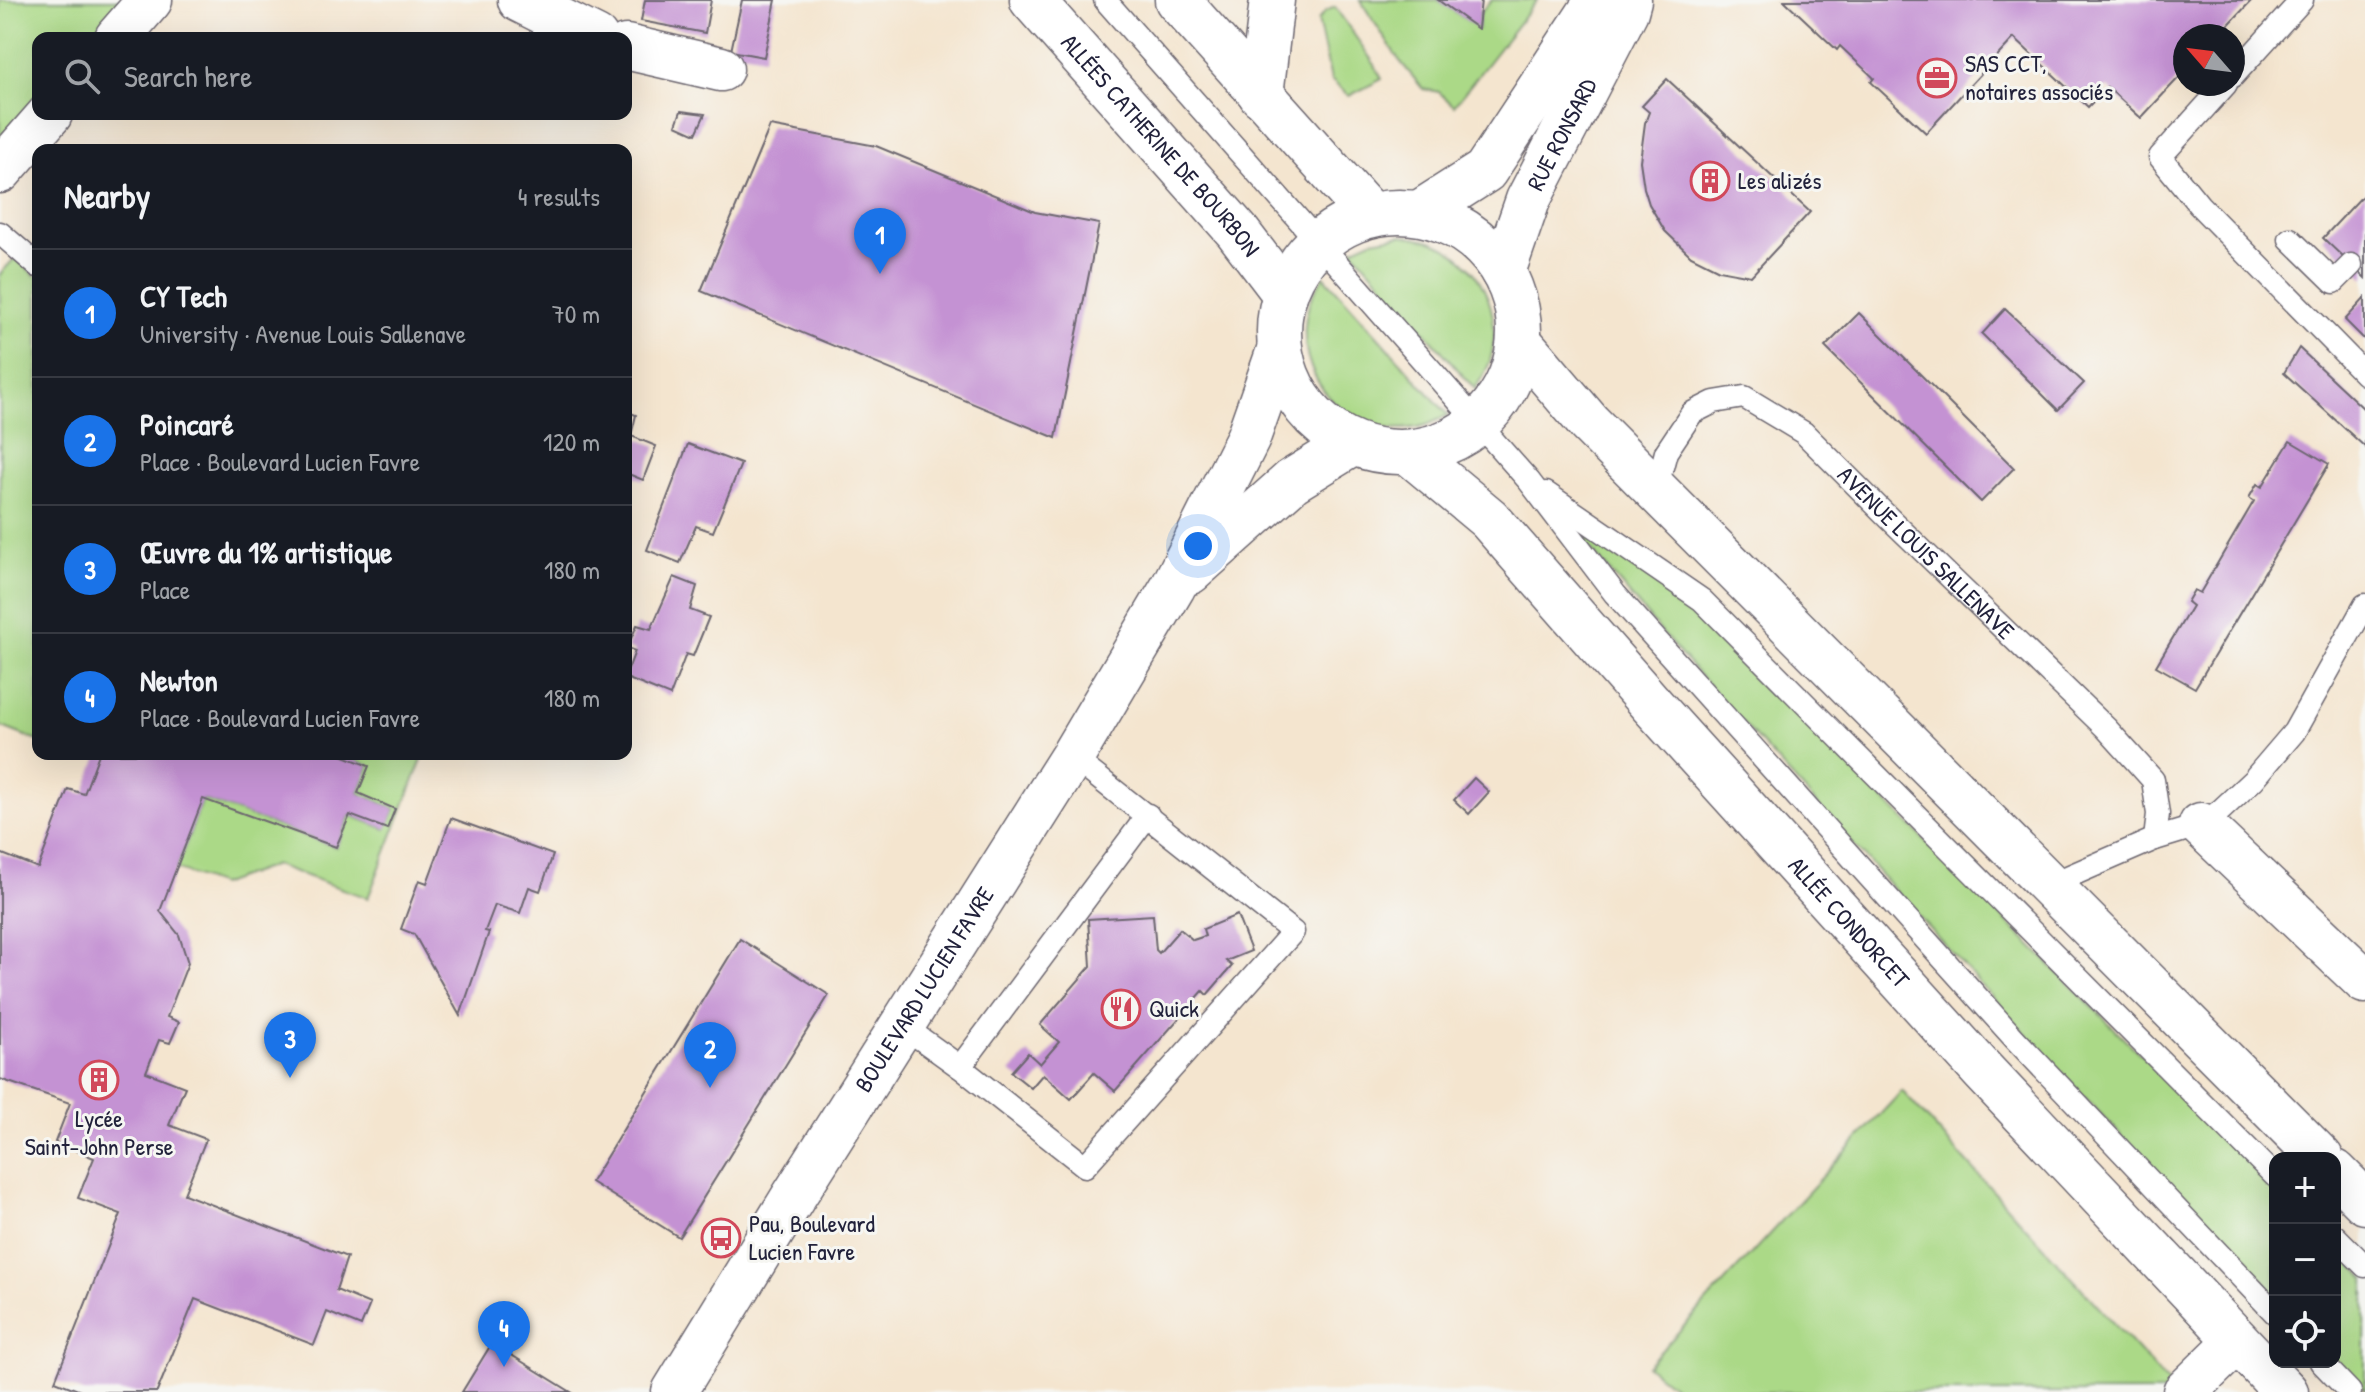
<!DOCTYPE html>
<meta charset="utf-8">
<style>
:root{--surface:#171b24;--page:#242831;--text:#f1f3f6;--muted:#9ea1a6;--line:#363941;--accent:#1a73e8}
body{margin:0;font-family:"Patrick Hand",sans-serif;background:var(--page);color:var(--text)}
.controls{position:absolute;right:24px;bottom:24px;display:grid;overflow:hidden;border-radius:16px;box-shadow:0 8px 32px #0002}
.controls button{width:72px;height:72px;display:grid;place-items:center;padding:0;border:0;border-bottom:2px solid var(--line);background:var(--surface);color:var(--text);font:40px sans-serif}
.compass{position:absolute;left:2173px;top:24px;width:72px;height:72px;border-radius:50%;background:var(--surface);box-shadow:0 8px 32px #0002;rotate:298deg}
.you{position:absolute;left:1198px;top:546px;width:28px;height:28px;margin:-20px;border:6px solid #fff;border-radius:50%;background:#1a73e8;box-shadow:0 0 0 12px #1a73e833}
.badge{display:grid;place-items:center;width:52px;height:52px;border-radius:50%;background:var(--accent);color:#fff;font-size:26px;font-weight:700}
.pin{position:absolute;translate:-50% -66px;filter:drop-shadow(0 2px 4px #0008)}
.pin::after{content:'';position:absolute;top:42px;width:28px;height:24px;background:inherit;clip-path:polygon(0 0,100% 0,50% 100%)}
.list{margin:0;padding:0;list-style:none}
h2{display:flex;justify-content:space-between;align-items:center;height:104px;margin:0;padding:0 32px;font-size:34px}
h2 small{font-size:26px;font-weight:400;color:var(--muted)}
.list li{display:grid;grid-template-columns:52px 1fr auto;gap:24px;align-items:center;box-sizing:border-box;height:128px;padding:0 32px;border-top:2px solid var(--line)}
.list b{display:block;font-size:30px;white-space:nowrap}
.list p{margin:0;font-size:26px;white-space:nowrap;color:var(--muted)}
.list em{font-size:26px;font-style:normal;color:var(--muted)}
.icon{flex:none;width:44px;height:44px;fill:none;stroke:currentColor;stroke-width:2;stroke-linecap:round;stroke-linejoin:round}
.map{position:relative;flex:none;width:2365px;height:1392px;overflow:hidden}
.search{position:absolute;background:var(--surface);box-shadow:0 8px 32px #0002;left:32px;top:32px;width:600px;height:88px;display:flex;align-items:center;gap:20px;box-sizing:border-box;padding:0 28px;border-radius:16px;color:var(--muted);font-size:30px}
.panel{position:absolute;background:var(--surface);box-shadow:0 8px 32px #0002;left:32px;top:144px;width:600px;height:616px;border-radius:16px}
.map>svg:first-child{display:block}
</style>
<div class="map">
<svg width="2365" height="1392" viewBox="0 0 2365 1392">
<rect width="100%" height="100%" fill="#f6f6f2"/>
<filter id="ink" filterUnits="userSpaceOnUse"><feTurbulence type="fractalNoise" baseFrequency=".0125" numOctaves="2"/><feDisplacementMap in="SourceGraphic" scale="16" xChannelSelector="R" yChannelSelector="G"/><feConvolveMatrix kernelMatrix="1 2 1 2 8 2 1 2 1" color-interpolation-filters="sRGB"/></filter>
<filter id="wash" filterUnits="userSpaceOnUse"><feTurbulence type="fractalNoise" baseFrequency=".006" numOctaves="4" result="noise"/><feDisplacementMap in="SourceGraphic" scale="32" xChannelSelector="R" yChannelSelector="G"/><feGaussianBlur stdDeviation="1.8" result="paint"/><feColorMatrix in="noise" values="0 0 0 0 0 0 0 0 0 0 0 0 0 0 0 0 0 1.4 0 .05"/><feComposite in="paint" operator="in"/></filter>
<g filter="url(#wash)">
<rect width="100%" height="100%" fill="#f4e5cf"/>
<g fill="#abd987" stroke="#667e61" stroke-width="2">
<polygon points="0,0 134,0 101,38 38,38 38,110 0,154"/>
<polygon points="1360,0 1438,0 1478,28 1480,13 1492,0 1537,0 1454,106 1439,92 1423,89 1399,60"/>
<polygon points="1335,7 1375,65 1382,79 1349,96 1331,80 1318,20 1326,11"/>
<path d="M 1402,235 C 1412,237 1423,238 1433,242 C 1480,260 1504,312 1490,361 C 1487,371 1480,380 1475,389 L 1352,249 L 1372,240 Z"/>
<polygon points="15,258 38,278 38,741 0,726 0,274"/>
<path d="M 1324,276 L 1448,415 C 1441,418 1433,423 1426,425 C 1352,446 1287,377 1309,304 C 1312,295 1319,285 1324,276 Z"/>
<polygon points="1551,503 1681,598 2275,1188 2275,1296 2051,1062 1681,655"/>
<polygon points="339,754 424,754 368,898 275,865 220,885 176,869 203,799 336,847 350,815 386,829 395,809 358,793 369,766"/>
<polygon points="1902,1091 2176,1392 1680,1392 1647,1366"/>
<polygon points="2335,1248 2365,1278 2365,1390 2335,1359"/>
</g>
<g id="blocks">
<g fill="#c492d3">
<polygon points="645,0 711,0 705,33 641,21"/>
<polygon points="742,0 776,0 764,57 731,51"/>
<polygon points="1438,0 1481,0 1478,29"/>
<polygon points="1784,0 2252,0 2218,36 2185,36 2185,71 2141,118 2107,87 2088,107 2014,38 1926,133 1871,82 1874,78 1840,46 1837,50"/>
<polygon points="1667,79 1810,212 1751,276 1719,270 1691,256 1665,231 1649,204 1644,188 1640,161 1645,123 1649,112 1642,106"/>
<polygon points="681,111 705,114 696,134 676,125"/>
<polygon points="770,126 876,146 1035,212 1099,224 1056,438 701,291"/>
<polygon points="2365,193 2365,278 2323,238"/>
<polygon points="2365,298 2365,340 2345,320"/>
<polygon points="2005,309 2084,383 2058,410 1982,334"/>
<polygon points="1859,313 2014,468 1981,502 1825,347"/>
<polygon points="2299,348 2365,410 2365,447 2284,373"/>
<polygon points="626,411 636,415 631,436 656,446 643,480 626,473"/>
<polygon points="2290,441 2329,464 2195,688 2156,666 2192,606 2187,602 2194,590 2200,593 2254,501 2249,498 2257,484 2262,487"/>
<polygon points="688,444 741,464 713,532 696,526 680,563 647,550"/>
<polygon points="674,577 697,586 690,610 709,617 693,656 686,654 670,696 626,678 626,675 635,651 627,648 637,625 651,629"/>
<polygon points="99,754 339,754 369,766 358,793 395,809 387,829 350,815 336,847 203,799 160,911 179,935 188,963 167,1017 179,1022 170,1043 159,1040 146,1072 185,1087 169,1125 206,1139 184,1194 347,1257 336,1290 370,1304 361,1326 327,1312 314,1345 195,1299 157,1392 83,1392 55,1381 121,1214 78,1198 94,1158 55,1142 70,1103 0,1079 0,853 38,868 68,789 84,794"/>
<polygon points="1474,778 1489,792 1469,814 1454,800"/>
<polygon points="451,818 553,855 540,891 529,887 520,913 495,905 485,931 489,932 460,1016 414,934 401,929 419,880 427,883"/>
<polygon points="1153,915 1156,950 1159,953 1180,929 1193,940 1205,936 1203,929 1237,915 1251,951 1226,961 1232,966 1207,995 1203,991 1115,1091 1094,1073 1071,1099 1043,1074 1031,1088 1011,1072 1028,1053 1040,1064 1059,1042 1040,1025 1091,966 1088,919"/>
<polygon points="740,939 829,995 679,1237 591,1182"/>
<polygon points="492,1343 571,1392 462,1392"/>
</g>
</g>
</g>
<g filter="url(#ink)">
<use href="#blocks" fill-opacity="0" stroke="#6c666f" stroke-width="2"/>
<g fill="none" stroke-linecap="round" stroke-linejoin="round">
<g stroke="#6c666f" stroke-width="25">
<g id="service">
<polyline points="1105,0 1529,481 1615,594 2015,1039 2275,1313"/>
<polyline points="2233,76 2302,0"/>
<polyline points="2226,84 2160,157 2199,205 2365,374"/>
<polyline points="0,233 38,266"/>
<polyline points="2290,239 2334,282 2351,265"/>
<path id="s1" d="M 1656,490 L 1666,452 L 1692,413 L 1714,402 L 1744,397 L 1804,433 L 1890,519 L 2106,728 L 2153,780 L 2158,814 L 2155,839"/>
<polyline points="1546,493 1702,600 2275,1176"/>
<polyline points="2049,885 2155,839 2201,825 2221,810 2253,780 2294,732 2365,605"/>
<polyline points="903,1026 960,1067 1085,1166 1293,932 1072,757"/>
<polyline points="960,1067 1148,815"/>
<polyline points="2335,1236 2365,1266"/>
<polyline points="2321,1362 2350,1392"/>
</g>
</g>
<g stroke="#6c666f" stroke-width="47">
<g id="minor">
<polyline points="520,0 596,38"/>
<polyline points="117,38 150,0"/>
<polyline points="626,47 721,69"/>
<polyline points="1261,95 1272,0"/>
<polyline points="0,171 50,114"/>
<polyline points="1419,213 1485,171 1598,0"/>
<path id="s2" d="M 1503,272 L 1528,200 L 1626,11 L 1629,0"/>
<polyline points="2201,825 2365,981"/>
<polyline points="2185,1392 2237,1341"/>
</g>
</g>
<g stroke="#6c666f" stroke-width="47">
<g id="tertiary">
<polyline points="1190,572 1292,481 1352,444"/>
<path id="s3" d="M 674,1392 L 794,1196 L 1072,757 L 1173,587 L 1248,438 L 1279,350"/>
</g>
</g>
<g stroke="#6c666f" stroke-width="47">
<g id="secondary">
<path id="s4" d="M 1032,0 L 1237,231 L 1285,294"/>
<polyline points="1177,0 1370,215"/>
<circle cx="1399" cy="332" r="120"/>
<polyline points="1519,341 1589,423 2321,1158"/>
<path id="s5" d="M 1411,454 L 1489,519 L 1651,704 L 1983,1071 L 2286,1392"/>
<polyline points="2335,1172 2365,1202"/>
</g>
</g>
<use href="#service" stroke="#fff" stroke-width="22"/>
<use href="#minor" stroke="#fff" stroke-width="44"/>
<use href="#tertiary" stroke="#fff" stroke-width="44"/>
<use href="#secondary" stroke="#fff" stroke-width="44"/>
</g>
</g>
<defs>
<g id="office-ring" transform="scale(2)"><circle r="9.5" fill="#f6f6f2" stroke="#d1495b" stroke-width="1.5"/><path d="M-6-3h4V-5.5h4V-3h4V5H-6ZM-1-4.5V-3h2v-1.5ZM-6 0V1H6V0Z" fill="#d1495b"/></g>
<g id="building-ring" transform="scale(2)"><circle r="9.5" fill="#f6f6f2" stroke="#d1495b" stroke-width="1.5"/><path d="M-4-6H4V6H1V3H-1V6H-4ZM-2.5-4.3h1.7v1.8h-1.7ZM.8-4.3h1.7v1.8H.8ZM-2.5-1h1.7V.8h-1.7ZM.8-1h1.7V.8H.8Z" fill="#d1495b"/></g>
<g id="restaurant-ring" transform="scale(2)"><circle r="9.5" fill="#f6f6f2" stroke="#d1495b" stroke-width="1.5"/><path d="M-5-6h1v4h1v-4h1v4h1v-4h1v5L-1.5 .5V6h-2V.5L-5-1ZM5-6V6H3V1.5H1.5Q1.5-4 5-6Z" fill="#d1495b"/></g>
<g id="bus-ring" transform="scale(2)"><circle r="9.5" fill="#f6f6f2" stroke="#d1495b" stroke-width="1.5"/><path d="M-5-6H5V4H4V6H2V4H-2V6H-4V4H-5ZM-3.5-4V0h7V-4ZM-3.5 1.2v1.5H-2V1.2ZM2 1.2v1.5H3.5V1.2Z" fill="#d1495b"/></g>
</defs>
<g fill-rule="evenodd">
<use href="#office-ring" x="1937" y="78"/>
<use href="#building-ring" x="1710" y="181"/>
<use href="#restaurant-ring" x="1121" y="1009"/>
<use href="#building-ring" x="99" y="1080"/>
<use href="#bus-ring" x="721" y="1238"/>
</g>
<g text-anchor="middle" stroke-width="6" stroke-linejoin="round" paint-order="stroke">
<g font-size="24" fill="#22223b" stroke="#f6f6f2" text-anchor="start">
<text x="1965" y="72">SAS CCT,<tspan x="1965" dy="28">notaires associés</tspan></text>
<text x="1738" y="189">Les alizés</text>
<text x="1149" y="1017">Quick</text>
<text x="99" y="1127" text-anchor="middle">Lycée<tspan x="99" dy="28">Saint-John Perse</tspan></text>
<text x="749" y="1232">Pau, Boulevard<tspan x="749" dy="28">Lucien Favre</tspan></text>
</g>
<g font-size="24" fill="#22223b" stroke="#f6f6f2">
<text dy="8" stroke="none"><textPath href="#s2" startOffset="150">RUE RONSARD</textPath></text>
<text dy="8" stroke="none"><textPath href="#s4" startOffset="194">ALLÉES CATHERINE DE BOURBON</textPath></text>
<text dy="8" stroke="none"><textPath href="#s1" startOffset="382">AVENUE LOUIS SALLENAVE</textPath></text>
<text dy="8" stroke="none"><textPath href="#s5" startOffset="642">ALLÉE CONDORCET</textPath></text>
<text dy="8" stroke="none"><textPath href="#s3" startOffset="474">BOULEVARD LUCIEN FAVRE</textPath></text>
</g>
</g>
</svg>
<div class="controls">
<button>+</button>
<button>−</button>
<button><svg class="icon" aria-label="locate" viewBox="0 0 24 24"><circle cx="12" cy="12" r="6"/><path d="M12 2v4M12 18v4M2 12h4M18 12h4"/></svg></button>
</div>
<svg class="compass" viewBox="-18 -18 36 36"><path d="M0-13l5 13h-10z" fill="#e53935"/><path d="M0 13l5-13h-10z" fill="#9ea1a6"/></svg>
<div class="you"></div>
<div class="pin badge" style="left:880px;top:274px">1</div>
<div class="pin badge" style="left:710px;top:1088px">2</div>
<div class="pin badge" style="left:290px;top:1078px">3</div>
<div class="pin badge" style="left:504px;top:1367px">4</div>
<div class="search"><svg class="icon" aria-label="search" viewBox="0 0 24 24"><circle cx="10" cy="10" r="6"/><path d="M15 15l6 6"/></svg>Search here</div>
<section class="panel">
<h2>Nearby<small>4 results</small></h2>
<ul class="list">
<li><span class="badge">1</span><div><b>CY Tech</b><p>University · Avenue Louis Sallenave</p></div><em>70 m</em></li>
<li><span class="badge">2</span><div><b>Poincaré</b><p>Place · Boulevard Lucien Favre</p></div><em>120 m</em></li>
<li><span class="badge">3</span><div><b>Œuvre du 1% artistique</b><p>Place</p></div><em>180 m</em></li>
<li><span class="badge">4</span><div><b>Newton</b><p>Place · Boulevard Lucien Favre</p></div><em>180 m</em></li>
</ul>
</section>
</div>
